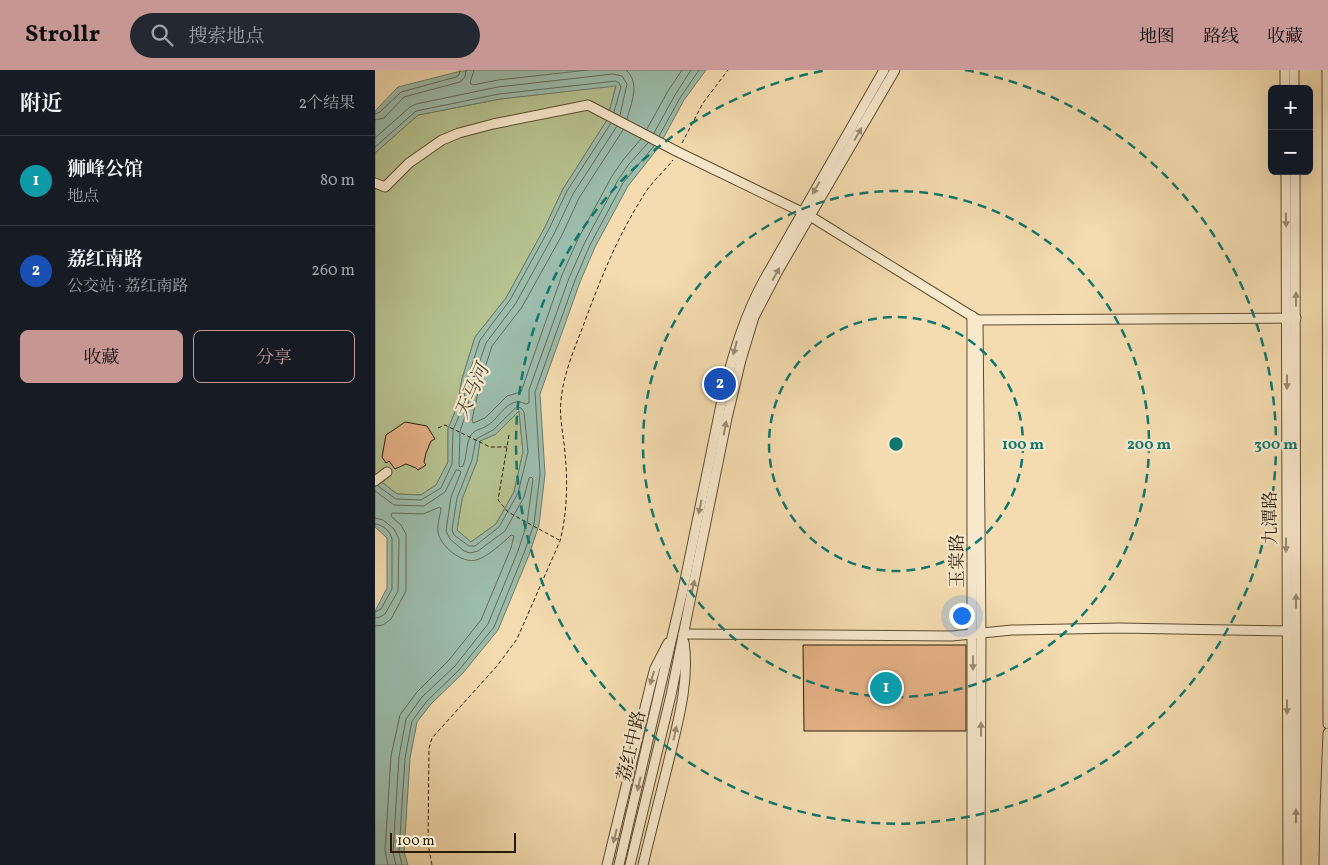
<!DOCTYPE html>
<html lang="zh">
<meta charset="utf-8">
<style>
:root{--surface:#171b24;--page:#242831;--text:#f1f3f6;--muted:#9ea1a6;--line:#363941;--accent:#c59692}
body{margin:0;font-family:Vollkorn,"Noto Serif SC",serif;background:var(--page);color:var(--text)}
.controls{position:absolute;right:15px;top:15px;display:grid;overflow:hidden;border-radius:8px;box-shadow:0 5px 20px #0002}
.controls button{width:45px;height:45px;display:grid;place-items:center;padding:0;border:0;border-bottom:1px solid var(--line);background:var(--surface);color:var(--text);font:25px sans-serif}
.scale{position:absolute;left:15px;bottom:12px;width:126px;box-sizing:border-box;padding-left:5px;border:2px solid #2b1c06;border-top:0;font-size:14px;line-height:18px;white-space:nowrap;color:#2b1c06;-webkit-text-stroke:4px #f8e8cc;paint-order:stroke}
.you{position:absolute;left:586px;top:545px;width:18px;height:18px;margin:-12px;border:4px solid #fff;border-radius:50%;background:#1a73e8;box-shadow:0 0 0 8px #1a73e833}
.badge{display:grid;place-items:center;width:32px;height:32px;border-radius:50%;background:var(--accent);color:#fff;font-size:16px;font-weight:700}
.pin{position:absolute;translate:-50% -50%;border:2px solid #fff;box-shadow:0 1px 5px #0006}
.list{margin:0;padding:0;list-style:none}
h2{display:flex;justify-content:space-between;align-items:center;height:65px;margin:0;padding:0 20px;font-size:21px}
h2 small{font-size:16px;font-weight:400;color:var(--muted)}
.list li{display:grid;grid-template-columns:32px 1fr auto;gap:15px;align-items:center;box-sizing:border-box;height:90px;padding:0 20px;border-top:1px solid var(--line)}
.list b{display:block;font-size:19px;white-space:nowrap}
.list p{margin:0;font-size:16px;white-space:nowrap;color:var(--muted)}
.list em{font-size:16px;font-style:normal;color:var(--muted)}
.actions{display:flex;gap:10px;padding:15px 20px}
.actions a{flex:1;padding:11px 0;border:1px solid var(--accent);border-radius:8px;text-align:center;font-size:18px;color:var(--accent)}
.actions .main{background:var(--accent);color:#111}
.icon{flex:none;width:28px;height:28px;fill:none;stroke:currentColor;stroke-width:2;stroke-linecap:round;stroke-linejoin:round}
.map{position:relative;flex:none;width:953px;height:795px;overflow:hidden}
header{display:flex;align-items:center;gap:30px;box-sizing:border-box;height:70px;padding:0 25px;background:var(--accent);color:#111}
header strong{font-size:24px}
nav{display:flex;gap:28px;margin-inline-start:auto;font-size:18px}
.search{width:350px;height:45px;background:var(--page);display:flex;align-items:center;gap:12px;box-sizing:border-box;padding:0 18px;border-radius:28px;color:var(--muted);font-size:19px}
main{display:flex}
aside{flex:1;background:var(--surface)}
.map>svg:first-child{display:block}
</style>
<header>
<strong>Strollr</strong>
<div class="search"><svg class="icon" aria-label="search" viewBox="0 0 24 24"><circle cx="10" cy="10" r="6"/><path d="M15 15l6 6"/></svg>搜索地点</div>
<nav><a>地图</a><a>路线</a><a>收藏</a></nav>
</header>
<main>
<aside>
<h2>附近<small>2个结果</small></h2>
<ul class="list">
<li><span class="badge" style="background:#0f9aa8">1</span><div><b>狮峰公馆</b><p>地点</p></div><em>80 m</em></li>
<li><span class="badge" style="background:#1a4fb4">2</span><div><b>荔红南路</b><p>公交站 · 荔红南路</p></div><em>260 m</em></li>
</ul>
<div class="actions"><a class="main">收藏</a><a>分享</a></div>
</aside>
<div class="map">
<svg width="953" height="795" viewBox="0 0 953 795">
<rect width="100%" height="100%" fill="#f4dcb0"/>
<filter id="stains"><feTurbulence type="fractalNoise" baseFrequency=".004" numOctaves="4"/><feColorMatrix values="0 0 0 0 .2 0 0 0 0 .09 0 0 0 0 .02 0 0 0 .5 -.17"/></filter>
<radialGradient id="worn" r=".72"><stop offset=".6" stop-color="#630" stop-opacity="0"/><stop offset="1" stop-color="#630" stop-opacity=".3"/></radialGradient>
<g fill="#b6c290" stroke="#706f4b">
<polygon points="241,15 232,50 188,119 170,157 131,228 100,267 87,309 82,337 73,359 73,392 61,415 46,425 22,424 0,407 0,83 43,45 125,29"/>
<polygon points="144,341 148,382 139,422 121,454 96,472 82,460 87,429 102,391 105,371 121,364"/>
</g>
<path fill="#9cbcac" stroke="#6f7c6a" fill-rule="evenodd" d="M 95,0 L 331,0 L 309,30 L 283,78 L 253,116 L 220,177 L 205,212 L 165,324 L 170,404 L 164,455 L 154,485 L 123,560 L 88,603 L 56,634 L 42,652 L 35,688 L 29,782 L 33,795 L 0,795 L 0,541 L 12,518 L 12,468 L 0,457 L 0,407 L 22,424 L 46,425 L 61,415 L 73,392 L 73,359 L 82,337 L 87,309 L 100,267 L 131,228 L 170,157 L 188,119 L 232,50 L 241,16 L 125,29 L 43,45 L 0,83 L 0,41 L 23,17 L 82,2 ZM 144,341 L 148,382 L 139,422 L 121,454 L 96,472 L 82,460 L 87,429 L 102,391 L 105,371 L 121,364 Z"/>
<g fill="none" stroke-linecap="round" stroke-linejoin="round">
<g stroke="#646c59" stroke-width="1">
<polyline points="99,0 95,13 98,15 123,10 213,0"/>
<path d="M 251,0 C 266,13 256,33 252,49"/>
<polyline points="0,44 5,42 26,22 81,7 84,5 85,0"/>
<polyline points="0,50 9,48 29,27 85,12 90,7 91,0"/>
<path d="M 242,56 L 198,124 L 180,162 L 141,233 L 111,273 L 98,311 L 92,341 L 85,361 L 84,395 L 85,397 L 88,396 C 92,387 91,373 96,365 C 100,359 108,359 113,355 C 126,347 133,325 151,334 L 154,333 L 154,320 L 194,208 L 210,172 L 243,110 L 254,94 L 273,73"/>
<polyline points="272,59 293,21 307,0"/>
<polyline points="248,60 204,128 187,165 147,237 117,276 105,313 97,350 98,353 110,348 132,326 146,322 187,205 203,169 237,106 248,90 266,69"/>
<polyline points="279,63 300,25 316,0"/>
<polyline points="284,66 305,28 324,0"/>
<polyline points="0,68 35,37 41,34 123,17 238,4 247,6 252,14 245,45"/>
<polyline points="0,77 41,41 124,24 241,11 244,13 246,17 239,42"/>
<polygon points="142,337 146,338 149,342 153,382 143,423 124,457 100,476 94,476 79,465 77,460 82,428 97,390 101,369 118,360"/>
<polyline points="3,416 21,429 46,430 66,418 77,394 78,360 87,339 92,310 105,270 135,230 174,159 192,121 236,53"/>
<polyline points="0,421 19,435 49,436 70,422 81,400 84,400 86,402 76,427 71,461 75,469 89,481 95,483 103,481 130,461 149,427 154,408 156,407 158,409 152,453 143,481 113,554 80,596 47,627 31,649 24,687 18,782 21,795"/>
<polyline points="0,448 8,450 19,459 24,469 23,521 10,544 5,547 0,548"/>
<path d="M 0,454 C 7,454 16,462 17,469 L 17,519 L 6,539 L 0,542"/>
<path d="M 0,556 L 8,555 L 16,549 L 31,521 L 31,464 L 26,455 L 16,446 L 17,443 L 48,444 L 65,437 L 66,439 C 65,446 62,455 63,462 C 65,476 87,494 101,490 C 111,488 129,472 136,465 L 139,466 L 136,478 L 106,550 L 74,590 L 42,622 L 25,645 L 16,686 L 10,781 L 13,795"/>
<polyline points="27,795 24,782 30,688 37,651 52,631 84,600 119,557 149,483 159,454 165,404 160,322 200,210 215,175 248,113 279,76"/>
</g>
</g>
<g fill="#e4b085" stroke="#2b1c06">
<polygon points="30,352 52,356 60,369 56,371 51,383 49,392 51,395 43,400 41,398 31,394 20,399 14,391 11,393 7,387 11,365"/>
<polygon points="428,575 591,575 591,661 429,661"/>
</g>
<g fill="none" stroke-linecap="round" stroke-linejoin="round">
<g stroke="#5d4c30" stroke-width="11">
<g id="minor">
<polyline points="910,0 910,19"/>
<polyline points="919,0 919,19"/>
<polyline points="952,0 953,654"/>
<polyline points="911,101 913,795"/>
<polyline points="920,101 921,795"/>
<polyline points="0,113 10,117 34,93 67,70 84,63 118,54 213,35 303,82 435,146 603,250 921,248"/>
<polyline points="597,246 597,795"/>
<polyline points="603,250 606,563 605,795"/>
<polyline points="0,411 12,402"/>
<polyline points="308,564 577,566 637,560 744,558 916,561"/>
<polyline points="232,795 276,613 280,598 293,573"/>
<path d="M 244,795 L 308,520 L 349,320 C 359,281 370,245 389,210 L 509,0"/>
<polyline points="255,795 296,625 352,348 366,290 379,247 404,199 520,0"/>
<path d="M 268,795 C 276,761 285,727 293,694 C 302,655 315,612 309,572"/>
<polyline points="949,795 950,739 953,663"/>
</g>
</g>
<g stroke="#2b1c06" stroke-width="1" stroke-dasharray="4 2.5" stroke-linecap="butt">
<polyline points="307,73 328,33 353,0"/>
<polyline points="63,358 70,355 115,377 132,377"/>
<polyline points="134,365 123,430 133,442 184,470"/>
<path d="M 57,795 L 53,774 L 54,678 L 57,668 L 122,596 L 142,569 L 185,471 C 192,444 193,412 190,384 C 189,366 184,350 186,331 C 188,306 198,282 207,259 C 224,213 241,169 267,128 C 275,113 288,103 298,90"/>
</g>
<use href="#minor" stroke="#f8e8cc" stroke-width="9"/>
</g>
<defs><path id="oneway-solid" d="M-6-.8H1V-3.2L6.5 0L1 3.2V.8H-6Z" transform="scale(1.25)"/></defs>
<g fill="#9c8c73">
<use href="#oneway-solid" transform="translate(483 64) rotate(-60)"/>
<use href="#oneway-solid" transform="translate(441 118) rotate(120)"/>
<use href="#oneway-solid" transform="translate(911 150) rotate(89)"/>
<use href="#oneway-solid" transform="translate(401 204) rotate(-61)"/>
<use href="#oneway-solid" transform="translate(921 229) rotate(-90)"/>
<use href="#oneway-solid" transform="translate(360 278) rotate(105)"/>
<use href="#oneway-solid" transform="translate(912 312) rotate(90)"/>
<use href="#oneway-solid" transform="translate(350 358) rotate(-80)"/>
<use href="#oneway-solid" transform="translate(325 437) rotate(102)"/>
<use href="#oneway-solid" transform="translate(911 475) rotate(90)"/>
<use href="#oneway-solid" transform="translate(318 517) rotate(-77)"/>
<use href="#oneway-solid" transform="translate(921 531) rotate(-90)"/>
<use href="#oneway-solid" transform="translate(598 593) rotate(90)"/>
<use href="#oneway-solid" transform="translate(277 608) rotate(106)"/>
<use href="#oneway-solid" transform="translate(912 637) rotate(90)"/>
<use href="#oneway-solid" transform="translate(606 659) rotate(-90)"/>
<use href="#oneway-solid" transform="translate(300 663) rotate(-78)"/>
<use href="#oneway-solid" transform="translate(264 714) rotate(103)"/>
<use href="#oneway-solid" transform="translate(921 746) rotate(-90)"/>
<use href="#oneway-solid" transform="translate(240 766) rotate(104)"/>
</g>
<g fill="none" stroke="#0f766e" stroke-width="2.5" stroke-dasharray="9 6">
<circle cx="521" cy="374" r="127"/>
<circle cx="521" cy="374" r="253"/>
<path d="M590 0A380 380 0 1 1 452 0"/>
</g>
<g text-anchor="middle" stroke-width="4.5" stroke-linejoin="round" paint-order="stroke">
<g font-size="18" fill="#2b1c06" stroke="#f8e8cc">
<text transform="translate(895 448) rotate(-90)" y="6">九潭路</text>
<text transform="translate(582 491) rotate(-90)" y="6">玉棠路</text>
<text transform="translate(256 676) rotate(-77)" y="6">荔红中路</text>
</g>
<g font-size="19" font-style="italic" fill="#4d4c38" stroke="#f8e8cc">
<text transform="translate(96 321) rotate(-66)" y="7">天马河</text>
</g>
</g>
<circle cx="521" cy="374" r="8" fill="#0f766e" stroke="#f8e8cc" stroke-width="2.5"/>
<g font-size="15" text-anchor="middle" font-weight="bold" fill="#0f766e" stroke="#f8e8cc" stroke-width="4.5" stroke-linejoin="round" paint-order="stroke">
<text x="648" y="379">100 m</text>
<text x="774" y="379">200 m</text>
<text x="901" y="379">300 m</text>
</g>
<rect width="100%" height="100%" filter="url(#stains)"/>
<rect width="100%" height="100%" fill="url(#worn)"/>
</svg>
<div class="controls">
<button>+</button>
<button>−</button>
</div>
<div class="scale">100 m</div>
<div class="you"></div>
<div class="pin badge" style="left:511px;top:618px;background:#0f9aa8">1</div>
<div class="pin badge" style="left:345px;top:314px;background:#1a4fb4">2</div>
</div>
</main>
